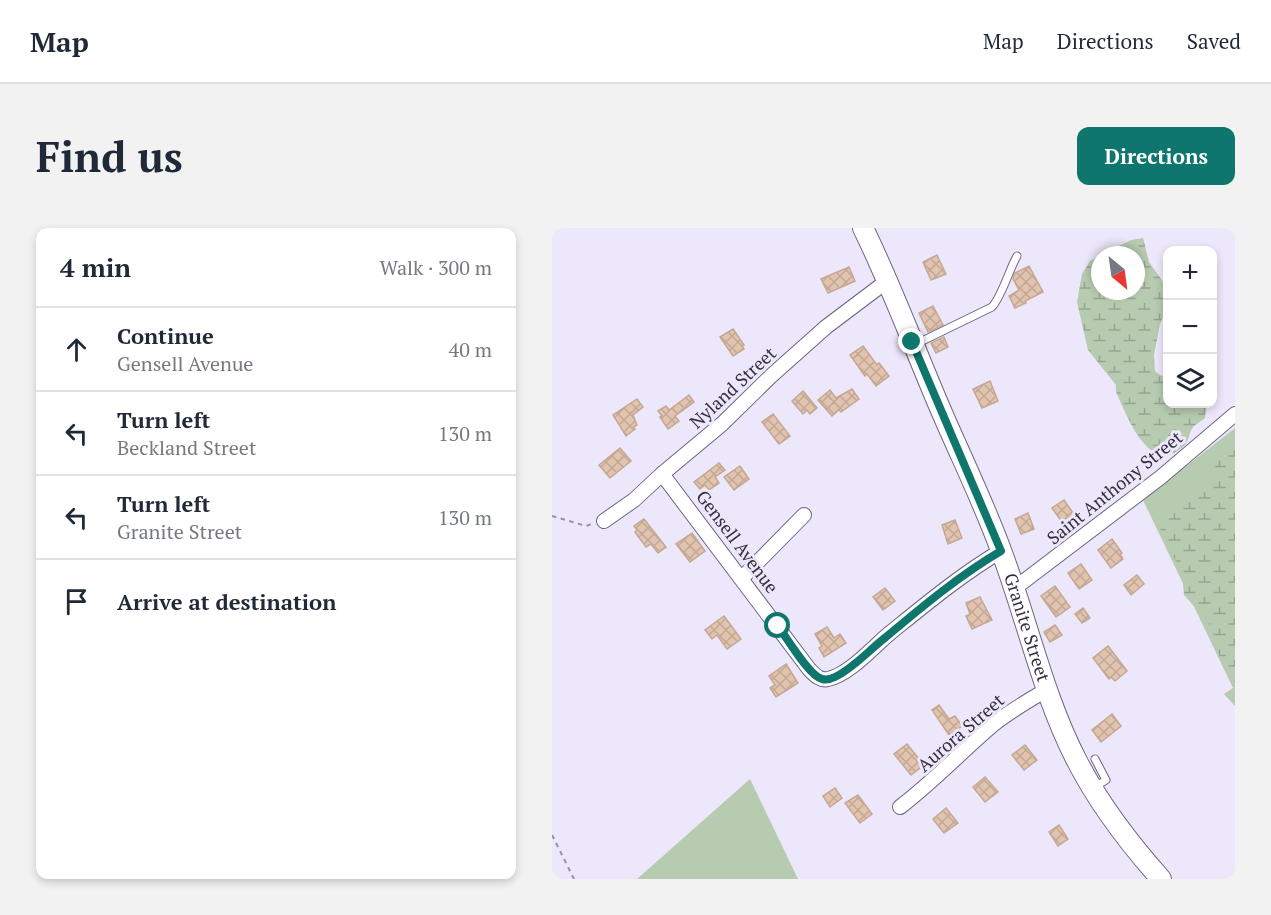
<!DOCTYPE html>
<meta charset="utf-8">
<style>
:root{--surface:#fff;--page:#f2f2f3;--text:#1f2937;--muted:#747a83;--line:#e0e1e3;--accent:#0f766e}
body{margin:0;font-family:"PT Serif",serif;background:var(--page);color:var(--text)}
.controls{position:absolute;right:18px;top:18px;display:grid;overflow:hidden;border-radius:12px;box-shadow:0 3px 9px #0003}
.controls button{width:54px;height:54px;display:grid;place-items:center;padding:0;border:0;border-bottom:2px solid var(--line);background:var(--surface);color:var(--text);font:30px sans-serif}
.compass{position:absolute;left:539px;top:18px;width:54px;height:54px;border-radius:50%;background:var(--surface);box-shadow:0 3px 9px #0003;rotate:151deg}
.stop{position:absolute;width:18px;height:18px;margin:-14px;border:4px solid #0f766e;border-radius:50%;background:#fff}
.stop.end{background:#0f766e;border-color:#fff;box-shadow:0 2px 6px #0008}
.list{margin:0;padding:0;list-style:none}
h2{display:flex;justify-content:space-between;align-items:center;height:78px;margin:0;padding:0 24px;font-size:26px}
h2 small{font-size:20px;font-weight:400;color:var(--muted)}
.list li{display:grid;grid-template-columns:39px 1fr auto;gap:18px;align-items:center;box-sizing:border-box;height:84px;padding:0 24px;border-top:2px solid var(--line)}
.list b{display:block;font-size:22px;white-space:nowrap}
.list p{margin:0;font-size:20px;white-space:nowrap;color:var(--muted)}
.list em{font-size:20px;font-style:normal;color:var(--muted)}
.icon{flex:none;width:33px;height:33px;fill:none;stroke:currentColor;stroke-width:2;stroke-linecap:round;stroke-linejoin:round}
.map{position:relative;flex:none;width:683px;height:651px;overflow:hidden;border-radius:12px}
header{display:flex;align-items:center;gap:36px;box-sizing:border-box;height:84px;padding:0 30px;background:var(--surface);border-bottom:2px solid var(--line)}
header strong{font-size:28px}
nav{display:flex;gap:33px;margin-inline-start:auto;font-size:21px}
.intro{display:flex;align-items:center;justify-content:space-between;box-sizing:border-box;height:144px;padding:0 36px}
h1{margin:0;font-size:42px}
.button{padding:15px 27px;border-radius:12px;background:var(--accent);color:#fff;font-size:21px;font-weight:700}
main{display:flex;gap:36px;padding:0 36px}
aside{flex:1;background:var(--surface);border-radius:12px;box-shadow:0 3px 9px #0003}
.map>svg:first-child{display:block}
</style>
<header>
<strong>Map</strong>
<nav><a>Map</a><a>Directions</a><a>Saved</a></nav>
</header>
<div class="intro"><h1>Find us</h1><a class="button">Directions</a></div>
<main>
<aside>
<h2>4 min<small>Walk · 300 m</small></h2>
<ul class="list">
<li><svg class="icon" aria-label="ahead" viewBox="0 0 24 24"><path d="M12 20V5M6 11l6-6 6 6"/></svg><div><b>Continue</b><p>Gensell Avenue</p></div><em>40 m</em></li>
<li><svg class="icon" aria-label="left" viewBox="0 0 24 24"><path d="M17 20v-9H6M10 6l-5 5 5 5"/></svg><div><b>Turn left</b><p>Beckland Street</p></div><em>130 m</em></li>
<li><svg class="icon" aria-label="left" viewBox="0 0 24 24"><path d="M17 20v-9H6M10 6l-5 5 5 5"/></svg><div><b>Turn left</b><p>Granite Street</p></div><em>130 m</em></li>
<li><svg class="icon" aria-label="arrive" viewBox="0 0 24 24"><path d="M6 21V4h12l-3 4 3 4H6"/></svg><div><b>Arrive at destination</b></div></li>
</ul>
</aside>
<div class="map">
<svg width="683" height="651" viewBox="0 0 683 651">
<defs>
<pattern id="wetland-marsh" width="20" height="14" patternUnits="userSpaceOnUse" patternTransform="scale(1.5)"><rect width="20" height="14" fill="#b7cbb0"/><path d="M1 5h8M5 5V1M11 12h8M15 12V8" fill="none" stroke="#96a590"/></pattern>
<pattern id="building-cross-hatch" width="8" height="8" patternUnits="userSpaceOnUse" patternTransform="scale(1.5)"><rect width="8" height="8" fill="#e1c3ae"/><path d="M0 0l8 8M0 8l8-8" fill="none" stroke="#c2a897"/></pattern>
</defs>
<rect width="100%" height="100%" fill="#ede7fb"/>
<g fill="#b7cbb0">
<polygon points="683,200 683,478 672,466 681,460 591,272"/>
<polygon points="198,551 246,651 85,651"/>
</g>
<g fill="url(#wetland-marsh)">
<path d="M 591,10 L 597,34 L 614,58 L 615,64 L 615,80 L 608,96 L 602,127 L 603,143 L 608,147 L 615,149 L 616,176 L 651,176 L 654,180 L 653,190 C 650,193 644,196 641,199 C 636,206 638,215 627,222 C 595,245 574,185 564,164 L 564,157 L 536,122 L 525,74 L 530,46 L 538,33 L 548,28 L 548,63 L 584,63 L 584,27 L 549,27 L 579,12 Z"/>
<polygon points="683,222 683,454 675,446 671,439 657,395 632,367 630,346 608,300 630,277 643,270 650,262 659,249 666,232"/>
</g>
<g fill="url(#building-cross-hatch)" stroke="#c5a893" stroke-width="1.5">
<polygon points="385,27 394,46 379,52 371,34"/>
<polygon points="477,38 491,64 473,73 474,75 463,80 457,68 467,62 461,51 463,45"/>
<polygon points="297,39 303,53 276,65 269,51"/>
<polygon points="381,78 391,97 376,104 367,85"/>
<polygon points="181,101 192,117 190,118 192,121 181,128 168,109"/>
<polygon points="392,109 396,119 384,125 379,115"/>
<polygon points="311,118 325,137 327,135 337,148 324,158 315,146 313,148 298,127"/>
<polygon points="438,153 446,173 430,180 421,161"/>
<polygon points="300,161 307,171 289,184 287,182 280,188 266,172 278,162 284,170"/>
<polygon points="251,163 265,180 258,186 255,182 251,186 240,173"/>
<polygon points="137,167 142,174 123,188 127,193 116,201 108,189 110,188 106,183 114,178 117,182"/>
<polygon points="85,171 91,179 81,187 85,197 82,199 83,201 74,208 61,187"/>
<polygon points="221,186 238,208 227,216 210,194"/>
<polygon points="68,220 79,233 58,250 47,237"/>
<polygon points="167,235 173,242 163,249 167,255 157,262 153,257 148,261 142,254"/>
<polygon points="188,238 197,251 182,262 172,249"/>
<polygon points="512,272 524,289 512,297 500,280"/>
<polygon points="476,285 482,301 469,306 463,291"/>
<polygon points="92,291 114,319 106,325 99,316 94,319 83,304 85,302 82,298"/>
<polygon points="403,292 410,310 396,316 390,297"/>
<polygon points="140,305 153,323 138,334 124,316"/>
<polygon points="560,311 570,325 568,326 571,331 559,340 546,322"/>
<polygon points="529,336 540,352 527,361 516,345"/>
<polygon points="585,347 592,356 579,367 572,357"/>
<polygon points="503,358 518,379 504,389 489,368"/>
<polygon points="333,360 343,373 331,382 321,369"/>
<polygon points="428,369 440,392 420,401 414,388 418,386 414,375"/>
<polygon points="531,380 538,390 530,395 523,386"/>
<polygon points="172,388 189,411 175,421 165,407 160,411 153,402"/>
<polygon points="503,397 510,407 498,414 492,404"/>
<polygon points="275,399 282,410 288,406 294,415 272,429 267,420 270,418 263,406"/>
<polygon points="556,418 575,443 563,453 559,449 557,451 541,430"/>
<polygon points="234,436 246,455 224,469 218,460 223,457 217,448"/>
<polygon points="387,477 397,491 403,488 410,498 397,507 380,482"/>
<polygon points="560,486 569,498 549,514 540,502"/>
<polygon points="355,516 372,537 359,547 342,526"/>
<polygon points="473,517 485,532 472,542 460,527"/>
<polygon points="433,549 446,564 433,574 421,559"/>
<polygon points="283,560 290,570 278,579 271,568"/>
<polygon points="306,567 320,586 308,595 293,575"/>
<polygon points="394,580 406,595 392,605 381,591"/>
<polygon points="507,597 516,611 506,618 497,604"/>
</g>
<g fill="none" stroke-linecap="round" stroke-linejoin="round">
<g stroke="#6d6480" stroke-width="9">
<g id="lane">
<path d="M 364,116 L 440,79 C 450,68 457,42 465,28"/>
<polyline points="541,560 554,552 543,531"/>
</g>
</g>
<g stroke="#6d6480" stroke-width="16">
<g id="street">
<path d="M 110,246 L 257,441 C 263,447 268,453 276,451 C 297,447 322,418 338,405 C 374,376 410,346 449,323"/>
<polyline points="52,293 82,272 110,246 170,196 219,148 274,99 335,53"/>
<polyline points="190,350 252,287"/>
<polyline points="463,360 609,249 683,186"/>
<path d="M 348,579 C 381,554 410,523 442,496 C 458,483 477,472 496,461"/>
</g>
</g>
<g stroke="#6d6480" stroke-width="22">
<g id="secondary">
<path id="s1" d="M 311,0 C 341,61 364,125 391,187 C 411,233 433,278 450,325 C 475,392 492,470 525,533 C 547,576 577,615 609,651"/>
</g>
</g>
<g stroke="#9691a2" stroke-width="2" stroke-dasharray="4.5 4.5" stroke-linecap="butt">
<polyline points="0,288 34,298 40,296"/>
<polyline points="0,607 22,651"/>
</g>
<use href="#lane" stroke="#fff" stroke-width="7"/>
<use href="#street" stroke="#fff" stroke-width="14"/>
<use href="#secondary" stroke="#fff" stroke-width="20"/>
</g>
<g fill="none" stroke-linecap="round" stroke-linejoin="round">
<path stroke="#0f766e" stroke-width="8" d="M 226,398 C 235,410 257,448 270,451 C 274,452 279,451 283,449 C 302,440 317,422 334,409 C 371,378 408,347 449,323 L 360,114"/>
</g>
<g text-anchor="middle" stroke-width="6" stroke-linejoin="round" paint-order="stroke">
<g font-size="18" fill="#34303c" stroke="#ede7fb">
<text transform="translate(181 160) rotate(-43)" y="6">Nyland Street</text>
<text transform="translate(563 260) rotate(-39)" y="6">Saint Anthony Street</text>
<text transform="translate(185 314) rotate(53)" y="6">Gensell Avenue</text>
<text dy="6" stroke="none"><textPath href="#s1" startOffset="432">Granite Street</textPath></text>
<text transform="translate(409 505) rotate(-41)" y="6">Aurora Street</text>
</g>
</g>
</svg>
<div class="controls">
<button>+</button>
<button>−</button>
<button><svg class="icon" aria-label="layers" viewBox="0 0 24 24"><path d="M12 4l9 5-9 5-9-5zM3 14l9 5 9-5"/></svg></button>
</div>
<svg class="compass" viewBox="-18 -18 36 36"><path d="M0-13l5 13h-10z" fill="#e53935"/><path d="M0 13l5-13h-10z" fill="#747a83"/></svg>
<div class="stop" style="left:226px;top:398px"></div>
<div class="stop end" style="left:360px;top:114px"></div>
</div>
</main>
